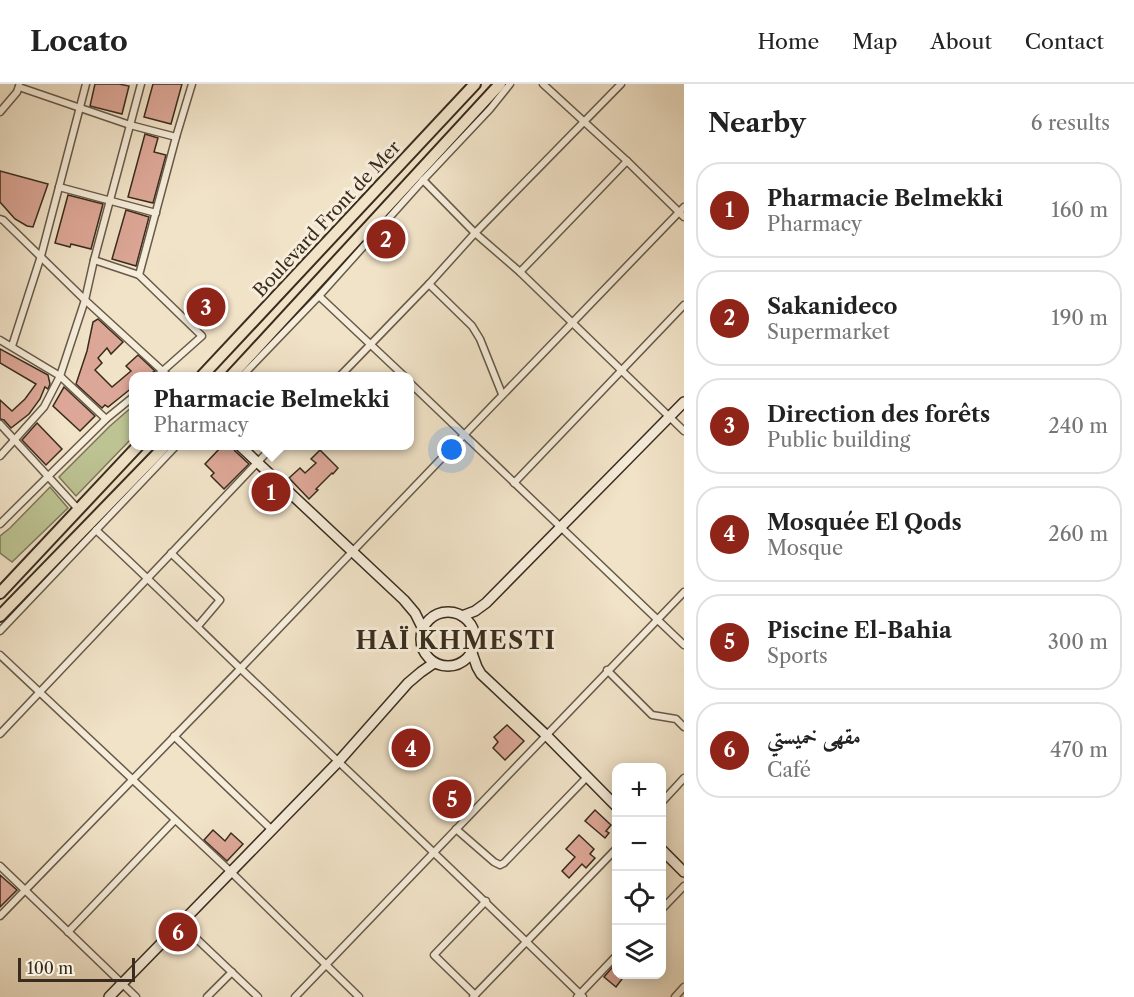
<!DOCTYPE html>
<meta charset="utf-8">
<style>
:root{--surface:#fff;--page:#f2f2f2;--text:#222;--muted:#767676;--line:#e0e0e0;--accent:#8f2418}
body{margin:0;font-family:"Libre Caslon Text",Amiri,serif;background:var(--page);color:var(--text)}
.controls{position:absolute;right:18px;bottom:18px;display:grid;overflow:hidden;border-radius:12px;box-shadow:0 3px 15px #0003}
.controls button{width:54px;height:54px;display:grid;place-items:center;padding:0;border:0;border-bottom:2px solid var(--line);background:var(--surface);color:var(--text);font:30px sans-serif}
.scale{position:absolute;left:18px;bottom:15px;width:117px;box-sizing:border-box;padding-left:6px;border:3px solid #392c1e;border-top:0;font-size:16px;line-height:21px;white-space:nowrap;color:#392c1e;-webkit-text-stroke:4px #f6eddb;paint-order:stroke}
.you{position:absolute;left:452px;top:366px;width:21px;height:21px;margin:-15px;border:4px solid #fff;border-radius:50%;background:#1a73e8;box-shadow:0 0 0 9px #1a73e833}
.badge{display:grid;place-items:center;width:39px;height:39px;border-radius:50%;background:var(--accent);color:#fff;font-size:20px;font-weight:700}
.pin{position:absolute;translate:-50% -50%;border:3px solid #fff;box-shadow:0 2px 6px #0006}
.popup{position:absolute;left:129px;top:288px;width:285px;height:78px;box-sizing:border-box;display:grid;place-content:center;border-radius:12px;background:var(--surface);filter:drop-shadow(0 2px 4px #0005);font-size:20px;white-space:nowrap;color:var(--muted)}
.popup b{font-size:22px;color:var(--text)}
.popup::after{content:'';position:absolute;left:50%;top:100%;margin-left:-12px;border:12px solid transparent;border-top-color:var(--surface)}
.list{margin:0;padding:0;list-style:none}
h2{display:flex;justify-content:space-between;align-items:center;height:78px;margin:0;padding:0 24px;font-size:26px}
h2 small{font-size:20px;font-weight:400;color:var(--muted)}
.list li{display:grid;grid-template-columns:39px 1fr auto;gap:18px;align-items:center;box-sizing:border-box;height:96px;margin:0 12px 12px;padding:0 12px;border:2px solid var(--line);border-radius:24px}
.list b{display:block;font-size:22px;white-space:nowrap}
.list p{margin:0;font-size:20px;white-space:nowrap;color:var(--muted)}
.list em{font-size:20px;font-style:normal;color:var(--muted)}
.icon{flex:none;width:33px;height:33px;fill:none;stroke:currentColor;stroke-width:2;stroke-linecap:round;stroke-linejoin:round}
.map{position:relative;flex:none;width:684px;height:913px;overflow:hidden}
header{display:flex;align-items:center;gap:36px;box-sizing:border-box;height:84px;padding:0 30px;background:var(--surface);border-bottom:2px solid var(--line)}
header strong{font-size:28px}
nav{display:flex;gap:33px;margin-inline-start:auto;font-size:21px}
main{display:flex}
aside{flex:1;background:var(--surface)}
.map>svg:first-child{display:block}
</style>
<header>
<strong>Locato</strong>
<nav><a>Home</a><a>Map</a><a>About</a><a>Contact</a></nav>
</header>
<main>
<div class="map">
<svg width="684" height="913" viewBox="0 0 684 913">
<rect width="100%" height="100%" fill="#f1e3c8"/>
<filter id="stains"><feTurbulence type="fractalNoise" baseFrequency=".00333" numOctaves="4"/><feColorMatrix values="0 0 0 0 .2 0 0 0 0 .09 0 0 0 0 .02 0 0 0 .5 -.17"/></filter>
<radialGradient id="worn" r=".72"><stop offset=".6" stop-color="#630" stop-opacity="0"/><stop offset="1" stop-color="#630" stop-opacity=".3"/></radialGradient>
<g fill="#bdc393" stroke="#7b7858" stroke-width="1.5">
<polygon points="133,322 133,353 76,412 59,393 110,342"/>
<polygon points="50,403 68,424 12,478 0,469 0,452 10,444"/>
</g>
<g fill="#dda797" stroke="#392c1e" stroke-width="1.5">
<polygon points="95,0 119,0 129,2 122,30 90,22"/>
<polygon points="153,0 182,0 171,40 144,33"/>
<polygon points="145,50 158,54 154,68 166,71 153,119 128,113"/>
<polygon points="0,87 48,100 33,143 27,142 15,135 0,118"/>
<polygon points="68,111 103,120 91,165 71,160 70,163 55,159"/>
<polygon points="126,126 149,133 136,182 112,175"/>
<polygon points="98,235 123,258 111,270 107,264 98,274 102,279 95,286 112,303 131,287 126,282 138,271 155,287 147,292 133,292 133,303 108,323 105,321 102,324 76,300 87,267 93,238"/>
<polygon points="0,265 48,291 50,300 48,305 45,303 40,315 29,330 11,344 4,336 0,335 0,316 12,327 25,315 36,300 0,279"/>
<polygon points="64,303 95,332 80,347 53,322"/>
<polygon points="37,339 62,365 46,381 22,356"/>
<polygon points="222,362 232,362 235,367 249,380 224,405 211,392 214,389 205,380"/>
<polygon points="320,366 338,384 333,390 332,389 316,405 318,406 309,415 289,394 300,384 305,389 316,379 311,375"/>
<polygon points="507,641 524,657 505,676 493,664 498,658 494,653"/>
<polygon points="595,726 611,741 606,747 609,749 605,754 585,737"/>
<polygon points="213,746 225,757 231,749 243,760 227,777 204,756"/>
<polygon points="579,751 594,765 590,770 595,774 586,784 582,780 569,794 562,787 575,773 566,765"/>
<polygon points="0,791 17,806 0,823"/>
<polygon points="616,879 616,891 625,891 616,903 604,893"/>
</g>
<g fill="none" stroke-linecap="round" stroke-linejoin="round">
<g stroke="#675a48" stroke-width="9">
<g id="street">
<polyline points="543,0 627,77 684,133"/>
<polyline points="19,3 130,41 176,53"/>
<polyline points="0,28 17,8 19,2"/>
<polyline points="423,96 475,149 520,188 684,347"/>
<polyline points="59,103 156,129"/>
<polyline points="0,135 3,136 85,216 168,292"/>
<polyline points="94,176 139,191"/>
<polyline points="520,188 627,77"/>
<polyline points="429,200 472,242 480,255 502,310"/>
<polyline points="319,212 404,292"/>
<polyline points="0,256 60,292 106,335"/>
<polyline points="12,262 41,172 86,0"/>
<polyline points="157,292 202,252 139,191 176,53 192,0"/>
<polyline points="242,292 319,212 423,96 490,25 510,0"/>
<polyline points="340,292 429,200 475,149 621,0"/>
<polyline points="409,298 684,561"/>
<polyline points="0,340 78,425"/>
<polyline points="0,372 44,323 60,292 85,216 94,176 141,0"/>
<polyline points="514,399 684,221"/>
<polyline points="0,440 106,335 133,313"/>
<path d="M 96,446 C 146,492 194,540 243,587 C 357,695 471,803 583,913"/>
<polyline points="171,469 220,516 198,542"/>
<polyline points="0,547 176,362"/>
<polyline points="0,571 231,788 359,913"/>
<polyline points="607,586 652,631 676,635 684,643"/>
<polyline points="0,650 273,362"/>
<polyline points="174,652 272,746"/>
<polyline points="662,718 684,694"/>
<polyline points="456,745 494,778 500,781 504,779 587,693"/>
<polyline points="0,782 136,913"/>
<polyline points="662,825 684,802"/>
<polyline points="0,832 241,584 464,351 684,123"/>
<polyline points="181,840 258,913"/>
<polyline points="68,848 175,736"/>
<polyline points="475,911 434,871 486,817"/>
<polyline points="207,913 232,888"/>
<polyline points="295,913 684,508"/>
<polyline points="473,913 616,765"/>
<polyline points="577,913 616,872"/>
<polyline points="675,913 684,903"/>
</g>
</g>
<g stroke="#392c1e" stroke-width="12">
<g id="secondary">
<polyline points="240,362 404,516 415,529 423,545"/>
<circle cx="448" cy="555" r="27"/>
<polyline points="462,532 475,527 486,519 684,318"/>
<polyline points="472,569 477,583 481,590 546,651 616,722"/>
<polyline points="662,766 684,788"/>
<polyline points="109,913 339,677 408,599 421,588 434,579"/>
</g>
</g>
<g stroke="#392c1e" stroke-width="14">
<g id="primary">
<polyline points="202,292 475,0"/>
<polyline points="231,292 500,0"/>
<polyline points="0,509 138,362"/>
<polyline points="0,532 165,362"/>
</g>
</g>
<use href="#street" stroke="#f6eddb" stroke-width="6"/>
<use href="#secondary" stroke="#f6eddb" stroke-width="9"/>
<use href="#primary" stroke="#f1e3c8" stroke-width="10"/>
</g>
<g text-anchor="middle" stroke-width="6" stroke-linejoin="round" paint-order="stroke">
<g font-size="18" fill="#392c1e" stroke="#f6eddb">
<text transform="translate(327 135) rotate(-47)" y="6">Boulevard Front de Mer</text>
</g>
<g font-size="24" font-weight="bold" letter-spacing="1.5" fill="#392c1e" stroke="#f6eddb">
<text x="456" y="565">HAÏ KHMESTI</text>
</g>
</g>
<rect width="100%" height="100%" filter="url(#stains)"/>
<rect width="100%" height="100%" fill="url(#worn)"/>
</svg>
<div class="controls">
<button>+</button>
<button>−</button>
<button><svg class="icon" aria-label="locate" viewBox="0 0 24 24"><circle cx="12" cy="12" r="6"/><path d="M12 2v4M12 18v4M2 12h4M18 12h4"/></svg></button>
<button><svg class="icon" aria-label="layers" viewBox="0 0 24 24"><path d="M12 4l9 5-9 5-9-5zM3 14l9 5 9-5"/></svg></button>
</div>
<div class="scale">100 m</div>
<div class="you"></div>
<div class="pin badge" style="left:271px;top:408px">1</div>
<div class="popup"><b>Pharmacie Belmekki</b>Pharmacy</div>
<div class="pin badge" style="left:386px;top:155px">2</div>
<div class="pin badge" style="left:206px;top:223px">3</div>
<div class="pin badge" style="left:411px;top:664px">4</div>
<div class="pin badge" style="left:452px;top:715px">5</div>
<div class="pin badge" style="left:178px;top:848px">6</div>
</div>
<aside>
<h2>Nearby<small>6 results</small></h2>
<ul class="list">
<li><span class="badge">1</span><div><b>Pharmacie Belmekki</b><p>Pharmacy</p></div><em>160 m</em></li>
<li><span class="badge">2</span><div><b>Sakanideco</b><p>Supermarket</p></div><em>190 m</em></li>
<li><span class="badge">3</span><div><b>Direction des forêts</b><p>Public building</p></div><em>240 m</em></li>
<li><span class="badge">4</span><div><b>Mosquée El Qods</b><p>Mosque</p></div><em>260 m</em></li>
<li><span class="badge">5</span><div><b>Piscine El-Bahia</b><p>Sports</p></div><em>300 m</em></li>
<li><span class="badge">6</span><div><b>مقهى خميستي</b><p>Café</p></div><em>470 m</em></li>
</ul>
</aside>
</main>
